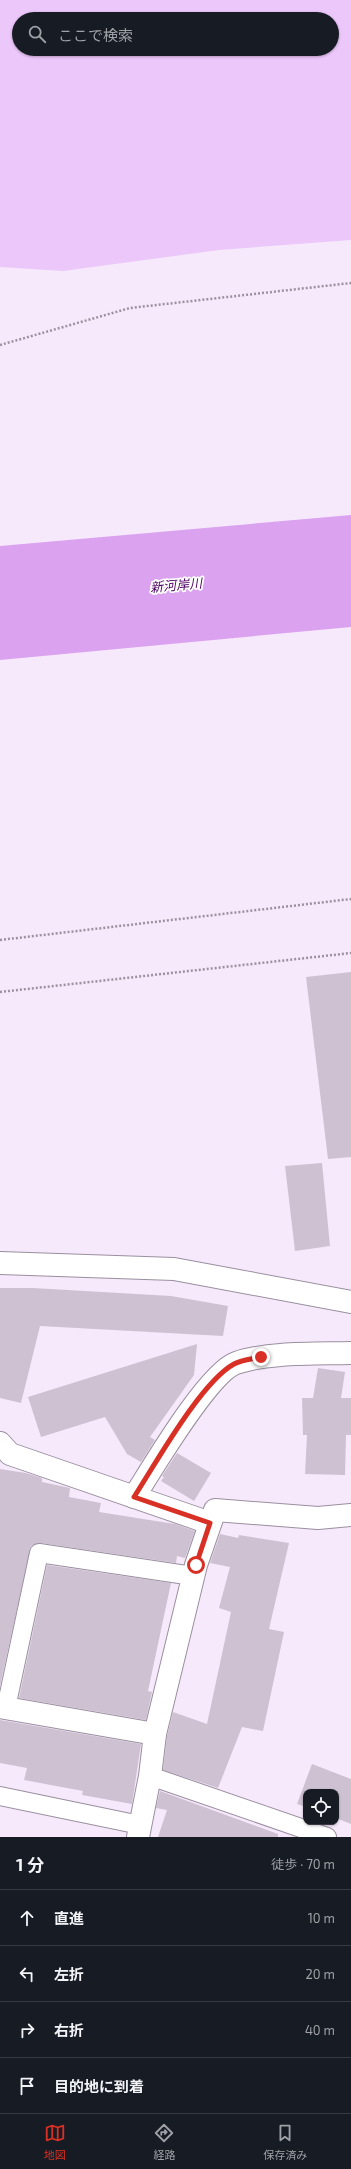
<!DOCTYPE html>
<html lang="ja">
<meta charset="utf-8">
<style>
:root{--surface:#171b24;--page:#20242c;--text:#f1f3f6;--muted:#9ea1a6;--line:#363941;--accent:#d93025}
body{margin:0;font-family:"Exo 2","Noto Sans JP",sans-serif;background:var(--page);color:var(--text)}
.controls{position:absolute;right:12px;bottom:12px;display:grid;overflow:hidden;border-radius:8px;box-shadow:0 1px 3px #0004}
.controls button{width:36px;height:36px;display:grid;place-items:center;padding:0;border:0;border-bottom:1px solid var(--line);background:var(--surface);color:var(--text);font:20px sans-serif}
.stop{position:absolute;width:12px;height:12px;margin:-9px;border:3px solid #d93025;border-radius:50%;background:#fff}
.stop.end{background:#d93025;border-color:#fff;box-shadow:0 1px 4px #0008}
.list{margin:0;padding:0;list-style:none}
h2{display:flex;justify-content:space-between;align-items:center;height:52px;margin:0;padding:0 16px;font-size:17px}
h2 small{font-size:13px;font-weight:400;color:var(--muted)}
.list li{display:grid;grid-template-columns:26px 1fr auto;gap:12px;align-items:center;box-sizing:border-box;height:56px;padding:0 16px;border-top:1px solid var(--line)}
.list b{display:block;font-size:15px;white-space:nowrap}
.list em{font-size:13px;font-style:normal;color:var(--muted)}
.icon{flex:none;width:22px;height:22px;fill:none;stroke:currentColor;stroke-width:2;stroke-linecap:round;stroke-linejoin:round}
.map{position:relative;flex:none;width:351px;height:1837px;overflow:hidden}
.search{position:absolute;background:var(--surface);box-shadow:0 1px 3px #0004;left:12px;right:12px;top:12px;height:44px;display:flex;align-items:center;gap:10px;box-sizing:border-box;padding:0 14px;border-radius:22px;color:var(--muted);font-size:15px}
.sheet{height:276px;background:var(--surface)}
nav{display:flex;justify-content:space-around;align-items:center;box-sizing:border-box;height:56px;border-top:1px solid var(--line);background:var(--surface);font-size:11px;color:var(--muted)}
nav a{display:grid;justify-items:center;gap:2px}
nav .on{color:var(--accent)}
.map>svg:first-child{display:block}
</style>
<div class="map">
<svg width="351" height="1837" viewBox="0 0 351 1837">
<rect width="100%" height="100%" fill="#f6e9fb"/>
<path fill="#ecc7fa" fill-rule="evenodd" d="M 0,0 L 351,0 L 351,240 L 219,250 L 63,271 L 0,267 ZM 19,19 L 332,19 L 332,49 L 19,49 Z"/>
<polygon fill="#dba2f0" points="351,515 351,627 0,660 0,546"/>
<g fill="#cdc1d2">
<polygon points="351,972 351,1157 328,1159 306,977"/>
<polygon points="322,1163 330,1246 295,1251 285,1166"/>
<polygon points="0,1288 33,1288 171,1296 228,1306 223,1336 40,1326 21,1403 0,1398"/>
<polygon points="197,1344 194,1375 150,1437 155,1440 141,1462 127,1454 105,1417 41,1437 28,1397"/>
<polygon points="318,1368 345,1372 341,1398 351,1398 351,1435 346,1435 345,1475 305,1474 307,1435 303,1435 302,1398 313,1398"/>
<polygon points="177,1453 211,1473 194,1501 161,1481 164,1477 162,1476"/>
<polygon points="0,1469 26,1473 42,1478 42,1482 70,1488 69,1497 101,1503 99,1512 175,1524 195,1531 185,1558 177,1556 176,1563 41,1543 31,1546 0,1686"/>
<polygon points="220,1534 238,1538 239,1535 289,1543 269,1629 284,1632 263,1731 242,1727 218,1788 163,1770 167,1736 173,1712 207,1724 231,1612 219,1608 230,1567 210,1563"/>
<polygon points="47,1565 171,1583 148,1691 152,1692 146,1720 19,1698"/>
<polygon points="0,1720 141,1744 132,1804 82,1795 83,1791 24,1780 27,1768 0,1763"/>
<polygon points="312,1764 351,1779 351,1824 336,1818 336,1792 306,1792 306,1807 297,1804"/>
<polygon points="160,1791 278,1834 278,1837 158,1837 167,1810 156,1808"/>
</g>
<g fill="none" stroke-linecap="round" stroke-linejoin="round">
<g stroke="#9a8f9f" stroke-width="20">
<g id="service">
<polyline points="6,1708 39,1553 193,1576"/>
<polyline points="150,1776 327,1837"/>
<polyline points="0,1796 140,1825"/>
</g>
</g>
<g stroke="#9a8f9f" stroke-width="24">
<g id="minor">
<polyline points="0,1443 10,1454 210,1523"/>
<path d="M 134,1497 C 152,1469 208,1373 236,1363 C 268,1352 317,1354 351,1353"/>
<polyline points="0,1707 155,1734"/>
<polyline points="138,1837 150,1776 155,1734 196,1565 215,1510 318,1518 351,1515"/>
</g>
</g>
<g stroke="#9a8f9f" stroke-width="24">
<polyline id="tertiary" points="0,1263 174,1269 351,1302"/>
</g>
<g stroke="#9c929f" stroke-width="2.5" stroke-dasharray="2 2" stroke-linecap="butt">
<polyline points="0,345 130,308 351,283"/>
<polyline points="0,940 351,899"/>
<polyline points="0,992 351,953"/>
</g>
<use href="#service" stroke="#fff" stroke-width="18"/>
<use href="#minor" stroke="#fff" stroke-width="22"/>
<use href="#tertiary" stroke="#fff" stroke-width="22"/>
</g>
<g fill="none" stroke-linecap="round" stroke-linejoin="round">
<path stroke="#d93025" stroke-width="5" d="M 196,1565 L 210,1523 L 134,1497 C 156,1463 201,1382 234,1364 C 241,1360 252,1359 261,1357"/>
</g>
<g text-anchor="middle" stroke-width="3.5" stroke-linejoin="round" paint-order="stroke">
<g font-size="13" font-style="italic" fill="#4b0060" stroke="#fff">
<text transform="translate(176 585) rotate(-5)" y="5">新河岸川</text>
</g>
</g>
</svg>
<div class="controls">
<button><svg class="icon" aria-label="locate" viewBox="0 0 24 24"><circle cx="12" cy="12" r="6"/><path d="M12 2v4M12 18v4M2 12h4M18 12h4"/></svg></button>
</div>
<div class="stop" style="left:196px;top:1565px"></div>
<div class="stop end" style="left:261px;top:1357px"></div>
<div class="search"><svg class="icon" aria-label="search" viewBox="0 0 24 24"><circle cx="10" cy="10" r="6"/><path d="M15 15l6 6"/></svg>ここで検索</div>
</div>
<section class="sheet">
<h2>1 分<small>徒歩 · 70 m</small></h2>
<ul class="list">
<li><svg class="icon" aria-label="ahead" viewBox="0 0 24 24"><path d="M12 20V5M6 11l6-6 6 6"/></svg><div><b>直進</b></div><em>10 m</em></li>
<li><svg class="icon" aria-label="left" viewBox="0 0 24 24"><path d="M17 20v-9H6M10 6l-5 5 5 5"/></svg><div><b>左折</b></div><em>20 m</em></li>
<li><svg class="icon" aria-label="right" viewBox="0 0 24 24"><path d="M7 20v-9h11M14 6l5 5-5 5"/></svg><div><b>右折</b></div><em>40 m</em></li>
<li><svg class="icon" aria-label="arrive" viewBox="0 0 24 24"><path d="M6 21V4h12l-3 4 3 4H6"/></svg><div><b>目的地に到着</b></div></li>
</ul>
</section>
<nav>
<a class="on"><svg class="icon" aria-label="map" viewBox="0 0 24 24"><path d="M3 6l6-2 6 2 6-2v14l-6 2-6-2-6 2zM9 4v14M15 6v14"/></svg>地図</a>
<a><svg class="icon" aria-label="directions" viewBox="0 0 24 24"><path d="M12 3l9 9-9 9-9-9zM9 14v-3h6M13 9l2 2-2 2"/></svg>経路</a>
<a><svg class="icon" aria-label="saved" viewBox="0 0 24 24"><path d="M7 4h10v16l-5-4-5 4z"/></svg>保存済み</a>
</nav>
